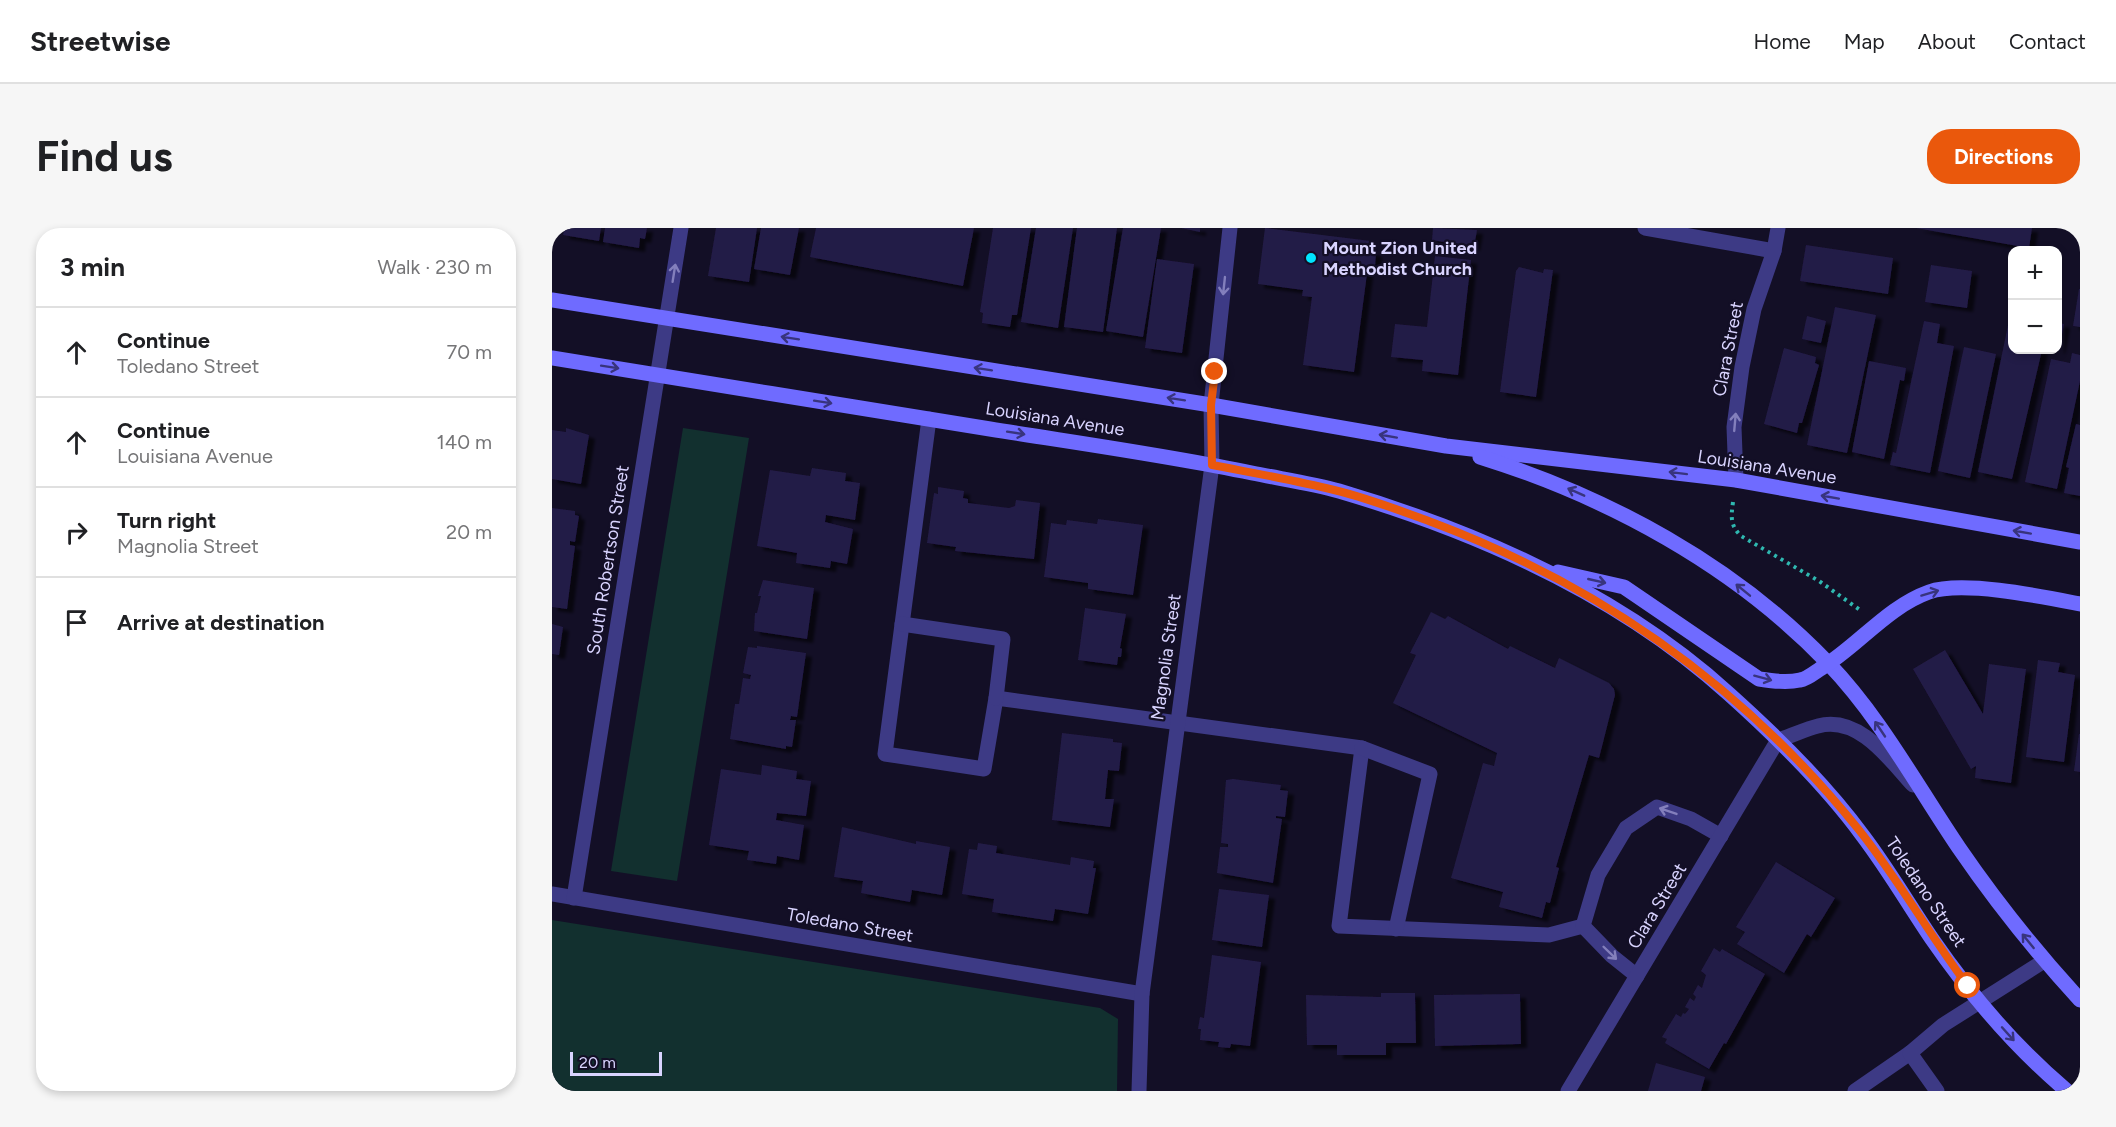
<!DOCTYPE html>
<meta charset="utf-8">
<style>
:root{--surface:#fff;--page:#f6f6f6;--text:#202124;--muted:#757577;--line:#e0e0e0;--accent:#ea580c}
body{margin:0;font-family:Figtree,sans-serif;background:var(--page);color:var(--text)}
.controls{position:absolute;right:18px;top:18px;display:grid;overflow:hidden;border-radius:12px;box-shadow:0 3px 9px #0003}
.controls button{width:54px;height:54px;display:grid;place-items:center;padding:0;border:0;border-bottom:2px solid var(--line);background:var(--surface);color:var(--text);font:30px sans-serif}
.scale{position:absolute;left:18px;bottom:15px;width:92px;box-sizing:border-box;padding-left:6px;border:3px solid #d9d4ff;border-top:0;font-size:16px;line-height:21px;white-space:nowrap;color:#d9d4ff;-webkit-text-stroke:4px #130f26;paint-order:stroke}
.stop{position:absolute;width:18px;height:18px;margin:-14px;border:4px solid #ea580c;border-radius:50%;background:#fff}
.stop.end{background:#ea580c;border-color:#fff;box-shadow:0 2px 6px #0008}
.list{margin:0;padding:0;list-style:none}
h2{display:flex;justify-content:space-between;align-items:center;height:78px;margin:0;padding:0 24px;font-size:26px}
h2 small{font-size:20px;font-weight:400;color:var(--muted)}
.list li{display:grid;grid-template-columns:39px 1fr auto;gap:18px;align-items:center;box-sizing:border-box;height:90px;padding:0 24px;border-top:2px solid var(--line)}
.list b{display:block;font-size:22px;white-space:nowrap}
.list p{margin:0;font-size:20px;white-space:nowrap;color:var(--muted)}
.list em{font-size:20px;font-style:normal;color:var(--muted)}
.icon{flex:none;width:33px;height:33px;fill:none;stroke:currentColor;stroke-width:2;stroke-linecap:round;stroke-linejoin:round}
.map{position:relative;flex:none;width:1528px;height:863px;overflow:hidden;border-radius:24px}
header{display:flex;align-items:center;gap:36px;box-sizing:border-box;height:84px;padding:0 30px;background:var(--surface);border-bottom:2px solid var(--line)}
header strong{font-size:28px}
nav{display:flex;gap:33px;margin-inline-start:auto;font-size:21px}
.intro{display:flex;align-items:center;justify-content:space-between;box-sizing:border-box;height:144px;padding:0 36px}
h1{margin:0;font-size:42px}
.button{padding:15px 27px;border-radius:24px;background:var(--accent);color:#fff;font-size:21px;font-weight:700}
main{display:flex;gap:36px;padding:0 36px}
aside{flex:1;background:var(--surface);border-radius:24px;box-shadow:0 3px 9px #0003}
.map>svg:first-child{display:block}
</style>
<header>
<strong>Streetwise</strong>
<nav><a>Home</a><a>Map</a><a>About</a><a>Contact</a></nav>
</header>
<div class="intro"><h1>Find us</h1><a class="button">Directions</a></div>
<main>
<aside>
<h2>3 min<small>Walk · 230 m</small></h2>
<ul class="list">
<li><svg class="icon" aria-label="ahead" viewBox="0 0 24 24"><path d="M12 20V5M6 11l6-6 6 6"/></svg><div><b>Continue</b><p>Toledano Street</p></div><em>70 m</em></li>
<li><svg class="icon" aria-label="ahead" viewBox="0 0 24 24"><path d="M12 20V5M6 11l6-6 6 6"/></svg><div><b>Continue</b><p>Louisiana Avenue</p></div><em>140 m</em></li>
<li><svg class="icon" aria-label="right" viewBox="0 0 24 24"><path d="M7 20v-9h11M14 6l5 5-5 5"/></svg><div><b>Turn right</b><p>Magnolia Street</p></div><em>20 m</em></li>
<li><svg class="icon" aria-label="arrive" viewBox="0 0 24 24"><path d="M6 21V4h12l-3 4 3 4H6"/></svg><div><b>Arrive at destination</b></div></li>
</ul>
</aside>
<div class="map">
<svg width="1528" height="863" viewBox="0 0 1528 863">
<defs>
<filter id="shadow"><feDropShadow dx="6" dy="4" stdDeviation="1.5" flood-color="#0009"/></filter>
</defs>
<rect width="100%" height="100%" fill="#130f26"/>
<g fill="#12302f">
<polygon points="131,200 197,210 125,653 59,643"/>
<polygon points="0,692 548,780 566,791 565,863 0,863"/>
</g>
<g fill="#241b47" filter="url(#shadow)">
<polygon points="13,0 49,0 47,13 11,7"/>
<polygon points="53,0 95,0 93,11 88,10 87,20 51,14"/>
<polygon points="164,0 205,0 197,54 156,48"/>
<polygon points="209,0 247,0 238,47 202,41"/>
<polygon points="264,0 422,0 411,58 258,29"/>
<polygon points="441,0 479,0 465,87 460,87 458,99 430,95 431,85 428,84"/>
<polygon points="484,0 521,0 506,100 469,94"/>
<polygon points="525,0 565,0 551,104 512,99"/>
<polygon points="571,0 609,0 591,109 554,103"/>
<polygon points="629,0 648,0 648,4"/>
<polygon points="713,0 819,13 817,23 824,25 823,38 816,38 802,144 751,137 760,69 750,68 751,62 706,56"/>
<polygon points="881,0 925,2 922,19 880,12"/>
<polygon points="1364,0 1480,0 1477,20"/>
<polygon points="1254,17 1341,30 1336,66 1248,53"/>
<polygon points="883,28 919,32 906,147 870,143 871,132 839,129 843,96 875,99"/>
<polygon points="605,31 642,36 630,125 593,120"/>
<polygon points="1379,37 1420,43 1415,80 1373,74"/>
<polygon points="967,39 991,45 992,41 1001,42 984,169 948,164 964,43"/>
<polygon points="1527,61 1528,61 1528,99 1521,98"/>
<polygon points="1283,79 1324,87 1295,225 1255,217"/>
<polygon points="1255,88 1274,93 1269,115 1250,111"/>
<polygon points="1372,93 1388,96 1385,115 1402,118 1378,245 1338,237 1341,224 1344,225"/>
<polygon points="1506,95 1512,96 1507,122 1506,122"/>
<polygon points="1456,97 1460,98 1460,122 1490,122 1460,251 1426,244"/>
<polygon points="1412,119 1444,126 1418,250 1386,243"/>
<polygon points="1232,120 1264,129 1263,135 1267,137 1250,195 1247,195 1245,205 1212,196"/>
<polygon points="1520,125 1528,127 1528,153 1505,261 1473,254 1499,131 1518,135"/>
<polygon points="1317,133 1354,140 1352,153 1348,152 1332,231 1300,224"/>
<polygon points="1524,196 1528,197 1528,268 1512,265 1517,240 1514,239"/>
<polygon points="14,200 37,207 29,256 0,251 0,202 14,204"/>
<polygon points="260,240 294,245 293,253 308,255 303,292 274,287 273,294 301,301 295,336 279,333 278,340 244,335 245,325 205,318 218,242 258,248"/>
<polygon points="386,259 412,263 411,270 416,271 416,275 457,280 463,278 464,272 488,275 482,331 403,323 404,319 375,315 382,265 386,266"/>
<polygon points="0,280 23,283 23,287 27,288 23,314 18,313 18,317 23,318 15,381 0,379"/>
<polygon points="546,291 591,297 581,367 536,361 536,355 492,349 499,295 514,297 515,292 545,296"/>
<polygon points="211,352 262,360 255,411 202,403 203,385 205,385 209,368 206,368"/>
<polygon points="533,380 574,386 568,420 570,421 569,429 566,429 565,437 526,432"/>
<polygon points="879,384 893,391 896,388 956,421 958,418 1003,440 1007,430 1057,455 1062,461 1063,467 1047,530 1037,527 1004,639 1007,640 998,675 994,674 990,690 947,679 951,664 899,650 931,535 942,538 945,525 841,475 864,427 858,425"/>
<polygon points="0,396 11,399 7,427 0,426"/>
<polygon points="205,418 254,425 245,489 239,488 238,492 244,492 240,519 234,518 234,521 178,511 183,476 187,476 191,450 198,451 199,447 191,445 196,419 205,420"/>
<polygon points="1393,422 1431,486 1437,436 1474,441 1459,555 1423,550 1424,538 1419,541 1361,441"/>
<polygon points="1486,432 1508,435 1506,444 1523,447 1512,534 1474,529"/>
<polygon points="510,505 561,511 561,514 570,515 567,543 556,542 553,571 562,571 558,599 500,592"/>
<polygon points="1527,506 1528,506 1528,544 1522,543"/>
<polygon points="210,537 245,543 244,551 259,553 254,588 225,585 224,592 252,597 247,632 225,628 224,636 195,632 197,623 157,617 169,541 209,547"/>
<polygon points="681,551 729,557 728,562 736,563 733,589 724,588 724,590 730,591 721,655 665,645 668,619 676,619 676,616 669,615 674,552"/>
<polygon points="290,599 364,616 364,613 398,619 390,667 360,662 358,674 309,665 311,653 282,649"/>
<polygon points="426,615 445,618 444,625 518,637 519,629 542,633 541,640 544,640 536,686 503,681 501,693 440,684 442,671 410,666 417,621 425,622"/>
<polygon points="1224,634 1283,670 1259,709 1255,706 1232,745 1185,716 1193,704 1184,699"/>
<polygon points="667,661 717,667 710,719 660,712"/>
<polygon points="1162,720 1168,724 1170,721 1213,746 1174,816 1172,815 1157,841 1113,815 1115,811 1110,809 1124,786 1129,789 1131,785 1133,786 1137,781 1133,779 1138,770 1142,773 1144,769 1141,766 1146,757 1150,760 1154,747 1149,743"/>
<polygon points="660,727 709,734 698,818 679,816 678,820 666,819 667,814 648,812 649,801 646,801 648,789 652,790"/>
<polygon points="829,765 863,765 864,815 834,815 834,827 785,827 785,817 755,817 754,767 829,769"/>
<polygon points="968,766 969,816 883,818 882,767"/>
<polygon points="1104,835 1153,849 1149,863 1096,863"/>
</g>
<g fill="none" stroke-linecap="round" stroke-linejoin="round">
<path stroke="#2fb8b0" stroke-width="4" stroke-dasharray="3 4.5" stroke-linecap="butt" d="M 1181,274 C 1179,289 1178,297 1189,308 L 1267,353 L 1308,382"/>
<g stroke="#3d3a85" stroke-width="15">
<polyline points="1093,0 1222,23"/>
<polyline points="377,191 333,526 432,541 444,470 810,520 787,698 997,707 1031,698"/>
<polyline points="350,396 451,411 444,470"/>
<polyline points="810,520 878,546 844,701"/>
<polyline points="1085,748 1060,728 1031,698 1046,647 1074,600 1105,579 1139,591 1169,608"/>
<polyline points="1303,863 1358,825"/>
<polyline points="1385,863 1358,825 1391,797 1492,733"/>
</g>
<g stroke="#3d3a85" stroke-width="15">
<polyline points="1184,252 1182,199 1190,139 1202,81 1222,23 1226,0"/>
<polyline points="0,666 590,766"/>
<polyline points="22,670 129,0"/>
<polyline points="587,863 590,766 660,237 659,177 678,0"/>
<path d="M 1016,863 L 1226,512 C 1240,508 1253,501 1266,498 C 1307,487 1338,532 1361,557"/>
</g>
<g stroke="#6f6bff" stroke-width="15">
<polyline points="0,72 659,177 894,218 1184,252 1528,314"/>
<path d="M 0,130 C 146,153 292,178 438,201 C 525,215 613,227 700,245 C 729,251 759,255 787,263 C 926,304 1069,368 1177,466 C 1225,509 1273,556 1311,608 C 1336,641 1357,677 1380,711 C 1418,766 1464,820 1515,863"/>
<path d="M 928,229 C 1056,269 1182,337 1276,435 C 1328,489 1365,558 1407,620 C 1444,674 1484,724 1528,772"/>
<path d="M 1006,344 L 1072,359 L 1207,451 C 1221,453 1235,455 1248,452 C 1255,451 1262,445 1268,441 C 1306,418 1335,379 1377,364 C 1411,352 1492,369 1528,376"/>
</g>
</g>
<defs><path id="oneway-shaft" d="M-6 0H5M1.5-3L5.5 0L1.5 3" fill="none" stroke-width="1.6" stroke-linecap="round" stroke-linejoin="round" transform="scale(1.5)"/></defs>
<g stroke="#837fbc">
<use href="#oneway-shaft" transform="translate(122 45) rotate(-81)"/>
<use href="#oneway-shaft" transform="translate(672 58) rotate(96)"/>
<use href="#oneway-shaft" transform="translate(1183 194) rotate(-85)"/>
<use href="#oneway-shaft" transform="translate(1116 583) rotate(-161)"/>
<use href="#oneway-shaft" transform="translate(1058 725) rotate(44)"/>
</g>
<g stroke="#38347d">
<use href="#oneway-shaft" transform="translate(238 110) rotate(-171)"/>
<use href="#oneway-shaft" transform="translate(58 139) rotate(9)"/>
<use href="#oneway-shaft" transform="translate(431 141) rotate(-171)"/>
<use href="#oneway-shaft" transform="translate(624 171) rotate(-171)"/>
<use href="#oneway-shaft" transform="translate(271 174) rotate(9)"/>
<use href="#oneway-shaft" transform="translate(464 205) rotate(9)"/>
<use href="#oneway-shaft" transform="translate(836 208) rotate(-170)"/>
<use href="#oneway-shaft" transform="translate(1126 245) rotate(-173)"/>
<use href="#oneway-shaft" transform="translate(1024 264) rotate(-156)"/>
<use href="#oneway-shaft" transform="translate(1278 269) rotate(-170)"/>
<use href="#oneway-shaft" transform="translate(1470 304) rotate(-170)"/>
<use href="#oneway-shaft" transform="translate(1045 353) rotate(13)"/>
<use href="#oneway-shaft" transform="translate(1191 362) rotate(-141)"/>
<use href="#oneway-shaft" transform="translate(1378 365) rotate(-17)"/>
<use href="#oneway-shaft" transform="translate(1211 450) rotate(15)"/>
<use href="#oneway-shaft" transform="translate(1328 501) rotate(-124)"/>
<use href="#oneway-shaft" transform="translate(1476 713) rotate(-129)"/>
<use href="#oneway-shaft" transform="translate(1456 806) rotate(48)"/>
</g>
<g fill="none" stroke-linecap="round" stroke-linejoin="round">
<path stroke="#ea580c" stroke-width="8" d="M 663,144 L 659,177 L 660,237 C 701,245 742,252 782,262 C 816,270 849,283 882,295 C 1051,359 1193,460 1307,602 C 1347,652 1378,708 1416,758"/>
</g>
<circle fill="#00e5ff" stroke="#130f26" stroke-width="2" cx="759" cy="30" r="6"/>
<g text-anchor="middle" stroke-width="4.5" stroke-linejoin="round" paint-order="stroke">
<g font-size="18" font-weight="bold" fill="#d9d4ff" stroke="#130f26" text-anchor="start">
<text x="771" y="26">Mount Zion United<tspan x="771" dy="21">Methodist Church</tspan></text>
</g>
<g font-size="18" fill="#d9d4ff" stroke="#130f26">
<text transform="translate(1176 121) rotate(-79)" y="6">Clara Street</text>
<text transform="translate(503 191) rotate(9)" y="6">Louisiana Avenue</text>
<text transform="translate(1215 239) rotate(9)" y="6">Louisiana Avenue</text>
<text transform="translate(56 332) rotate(-81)" y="6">South Robertson Street</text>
<text transform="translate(614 429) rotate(-82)" y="6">Magnolia Street</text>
<text transform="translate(1374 664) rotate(56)" y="6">Toledano Street</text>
<text transform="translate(1105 678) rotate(-59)" y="6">Clara Street</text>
<text transform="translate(298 697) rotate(10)" y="6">Toledano Street</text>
</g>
</g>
</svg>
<div class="controls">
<button>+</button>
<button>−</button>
</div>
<div class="scale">20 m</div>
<div class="stop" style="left:1416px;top:758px"></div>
<div class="stop end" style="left:663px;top:144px"></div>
</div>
</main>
